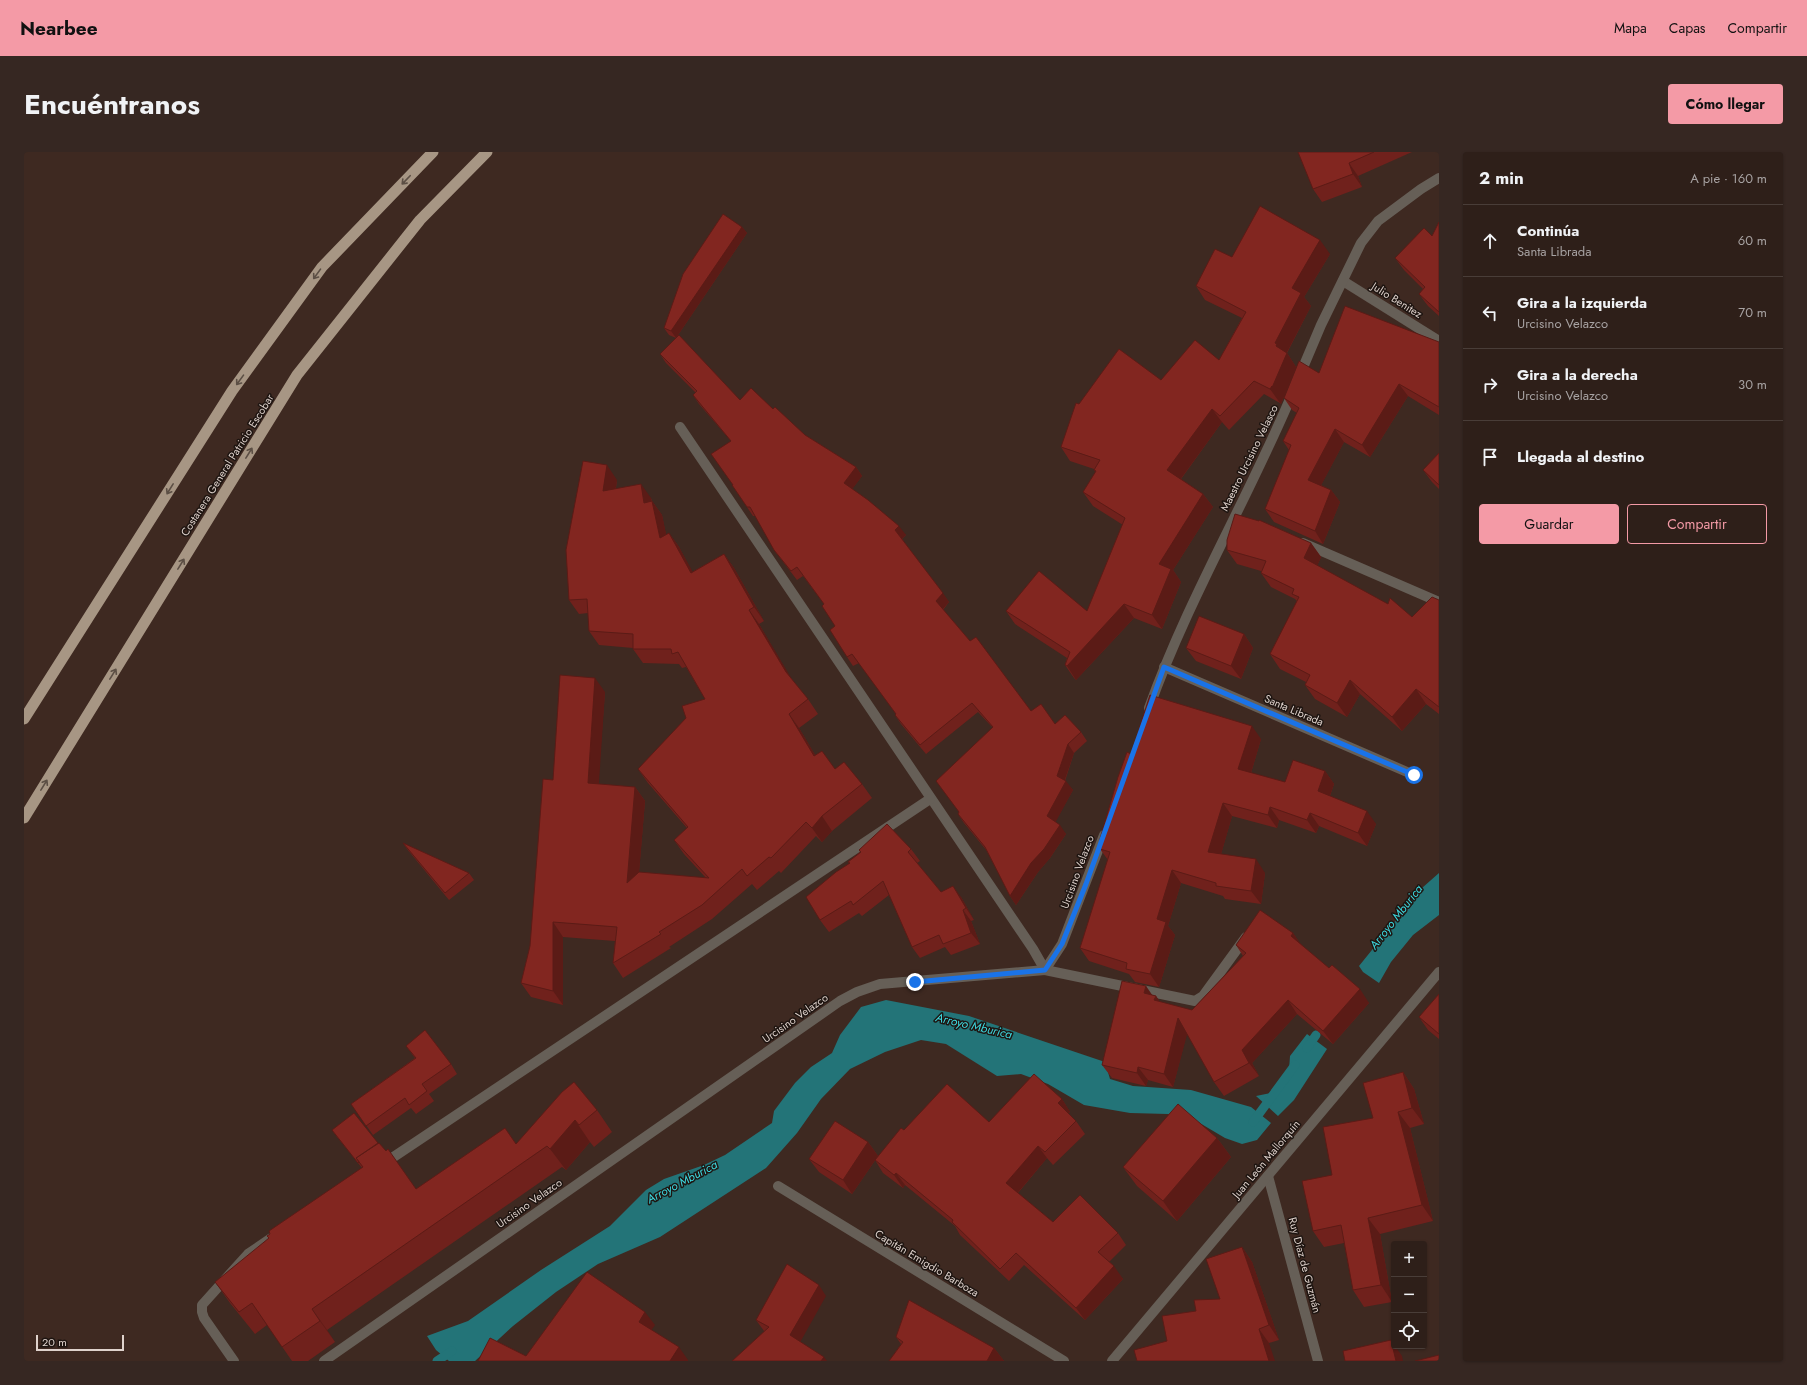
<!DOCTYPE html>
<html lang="es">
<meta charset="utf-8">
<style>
:root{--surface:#2e1f19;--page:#362722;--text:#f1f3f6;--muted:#a7a2a2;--line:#493d38;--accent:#f49aa6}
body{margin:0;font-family:Jost,sans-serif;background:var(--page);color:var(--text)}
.controls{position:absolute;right:12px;bottom:12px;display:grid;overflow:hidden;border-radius:4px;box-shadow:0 1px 3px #0004}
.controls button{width:36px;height:36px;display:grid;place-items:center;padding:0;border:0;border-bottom:1px solid var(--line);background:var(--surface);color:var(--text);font:20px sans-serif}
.scale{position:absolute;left:12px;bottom:10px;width:88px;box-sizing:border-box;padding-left:4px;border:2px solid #dfd2cc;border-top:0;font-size:11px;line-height:14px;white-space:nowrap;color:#dfd2cc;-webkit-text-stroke:3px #1e1511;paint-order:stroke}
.stop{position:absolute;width:12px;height:12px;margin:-9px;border:3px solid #1a73e8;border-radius:50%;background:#fff}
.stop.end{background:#1a73e8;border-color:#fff;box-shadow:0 1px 4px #0008}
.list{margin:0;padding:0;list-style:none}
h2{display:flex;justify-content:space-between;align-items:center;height:52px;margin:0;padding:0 16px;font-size:17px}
h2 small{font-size:13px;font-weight:400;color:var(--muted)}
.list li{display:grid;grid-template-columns:26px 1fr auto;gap:12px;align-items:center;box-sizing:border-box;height:72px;padding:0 16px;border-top:1px solid var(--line)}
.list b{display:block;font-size:15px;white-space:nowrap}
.list p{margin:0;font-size:13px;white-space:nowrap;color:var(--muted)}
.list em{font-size:13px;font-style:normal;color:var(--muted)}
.actions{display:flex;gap:8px;padding:12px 16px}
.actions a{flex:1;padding:9px 0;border:1px solid var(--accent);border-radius:4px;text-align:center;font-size:14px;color:var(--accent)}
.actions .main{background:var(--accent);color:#111}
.icon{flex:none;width:22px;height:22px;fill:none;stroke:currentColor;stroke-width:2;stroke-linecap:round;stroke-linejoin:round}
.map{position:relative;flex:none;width:1415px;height:1209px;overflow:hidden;border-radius:4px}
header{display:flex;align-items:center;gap:24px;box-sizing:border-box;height:56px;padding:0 20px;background:var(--accent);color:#111}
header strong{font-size:19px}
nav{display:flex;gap:22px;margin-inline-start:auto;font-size:14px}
.intro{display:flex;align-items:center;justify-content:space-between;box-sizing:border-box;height:96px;padding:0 24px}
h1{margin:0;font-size:28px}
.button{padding:10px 18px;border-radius:4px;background:var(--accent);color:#111;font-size:14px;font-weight:700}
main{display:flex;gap:24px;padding:0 24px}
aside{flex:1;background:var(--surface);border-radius:4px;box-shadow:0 1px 3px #0004}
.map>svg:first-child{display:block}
</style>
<header>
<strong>Nearbee</strong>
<nav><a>Mapa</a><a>Capas</a><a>Compartir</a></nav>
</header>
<div class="intro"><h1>Encuéntranos</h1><a class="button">Cómo llegar</a></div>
<main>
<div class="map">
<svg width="1415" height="1209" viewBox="0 0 1415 1209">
<rect width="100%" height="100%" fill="#3e2921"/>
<g fill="#237478">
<polygon points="1415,721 1415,763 1389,783 1367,810 1355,831 1339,820 1335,814 1398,736"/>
<polygon points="862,848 945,864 1081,910 1086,927 1109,934 1167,938 1227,955 1247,971 1233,988 1218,992 1201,986 1174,970 1144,962 1106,961 1060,953 1024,932 997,922 973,924 922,892 897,888 861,900 826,917 797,947 773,981 742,1016 636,1085 574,1112 532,1140 489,1174 451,1209 425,1209 412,1198 403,1184 444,1169 517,1118 586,1074 622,1038 640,1027 680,1013 701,1003 748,971 750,959 771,931 787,915 808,901 816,883 837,855"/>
<polygon points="1283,882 1303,897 1270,948 1254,964 1232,944 1251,940 1261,931 1265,918 1266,904"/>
</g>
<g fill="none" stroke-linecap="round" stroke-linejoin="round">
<g stroke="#237478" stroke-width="9">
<polyline points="1283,896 1292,883"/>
<polyline points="1229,970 1271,913"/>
<polyline points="413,1209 428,1199"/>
</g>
<g stroke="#665f57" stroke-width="10">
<polyline points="1319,129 1415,189"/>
<polyline points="1275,225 1297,173 1337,91 1354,69 1397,37 1415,26"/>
<polyline points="656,275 1009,797 1021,818 1171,849 1179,844 1222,785"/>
<polyline points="1279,391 1415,450"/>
<polyline points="1140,515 1390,623"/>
<path d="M 1125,556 C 1164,447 1224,347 1269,240"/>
<polyline points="359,1012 906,647"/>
<polyline points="1244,1024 1294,1209"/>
<polyline points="754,1034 1040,1209"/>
<polyline points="210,1209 180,1166 178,1160 178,1153 224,1102 249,1085"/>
<polyline points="300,1209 816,849 833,840 856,832 1021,818 1038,792 1080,683"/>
</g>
<polyline stroke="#665f57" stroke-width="10" points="1088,1209 1415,820"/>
<g stroke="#a79684" stroke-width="11">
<polyline points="0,567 208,239 298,115 409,0"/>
<polyline points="0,666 273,223 396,68 463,0"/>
</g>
</g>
<g fill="#70211c">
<polygon points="1274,0 1388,0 1334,24 1338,35 1298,50 1289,37"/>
<polygon points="1415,70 1415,164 1404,154 1395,142 1399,137 1380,118 1371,106 1408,84"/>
<polygon points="718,75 723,81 652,186 645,183 640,176"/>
<polygon points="1306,102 1280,145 1287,154 1263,201 1272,215 1257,252 1256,251 1240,242 1205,278 1198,270 1157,327 1179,342 1189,355 1149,418 1157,430 1138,477 1110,466 1052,528 1050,526 1041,513 1043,506 991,472 982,459 1063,459 1099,373 1069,354 1059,340 1072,321 1070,318 1070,317 1046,309 1037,295 1055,252 1137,228 1195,208 1218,166 1181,148 1172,134 1208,105"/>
<polygon points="1415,190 1415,263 1384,244 1346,305 1320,290 1297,333 1307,338 1316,350 1299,392 1250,370 1241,357 1265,298 1259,289 1273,261 1268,258 1260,246 1295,221"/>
<polygon points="636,202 716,248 749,257 781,283 832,315 838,324 828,337 882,383 878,387 925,450 919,458 1007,559 1031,572 1057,580 1063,589 1050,601 1041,629 1049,638 1031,670 1042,682 1026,706 1014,720 992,753 986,744 963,699 940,671 934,662 935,660 969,576 954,560 902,602 877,572 871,563 872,562 835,511 829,514 823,505 811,474 800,452 779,424 773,428 750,398 732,364 729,364 708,333 709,333 707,289 675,252 669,243 672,241 642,211"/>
<polygon points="1415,301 1415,337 1408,330 1399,318"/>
<polygon points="593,328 592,336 627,346 628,349 638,363 642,383 645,381 655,395 668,420 700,402 710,416 740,469 735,472 767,527 784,547 794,562 775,576 791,603 811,617 838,632 848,646 808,679 798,690 792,684 757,721 755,719 733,738 728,732 688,767 645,795 647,796 599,826 589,811 591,789 539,785 539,853 507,845 497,831 506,794 529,628 581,540 574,632 611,635 621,649 615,720 682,726 660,702 650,688 663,676 624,631 614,617 681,547 662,515 658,516 655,512 619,511 609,497 609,496 575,493 565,479 564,461 555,462 545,448"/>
<polygon points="1287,391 1297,405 1293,414 1388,465 1415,448 1415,562 1402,552 1378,579 1336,542 1323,565 1291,547 1281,533 1282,530 1256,517 1246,502 1273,449 1271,447 1247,435 1237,421 1237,419 1213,412 1203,398"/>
<polygon points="1220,482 1229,496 1217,527 1172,509 1162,496"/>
<polygon points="1237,587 1227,621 1261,630 1301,619 1310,632 1306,644 1352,672 1343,694 1295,674 1292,681 1255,668 1253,676 1208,664 1197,702 1241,721 1237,752 1201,747 1199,744 1157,731 1144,774 1151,783 1135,835 1111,830 1105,822 1065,809 1056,796 1084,708 1076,697 1107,602"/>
<polygon points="379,691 445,721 450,728 425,748 383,697"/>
<polygon points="887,697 896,709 893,711 917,740 937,745 950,768 947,769 956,792 927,803 921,795 896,806 888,795 865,743 838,764 835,761 805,780 796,768 826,712 824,710 836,700 835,698"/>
<polygon points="1269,781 1277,793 1345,851 1309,892 1273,862 1228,911 1235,924 1200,944 1190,930 1163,881 1149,935 1124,928 1122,934 1088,926 1078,913 1128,843 1132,844 1136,850 1168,858 1219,804 1212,793"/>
<polygon points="1415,842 1415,887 1404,878 1395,865"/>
<polygon points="382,894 427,912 433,922 405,942 410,949 392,962 387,956 349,983 327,952 391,906"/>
<polygon points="1379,920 1390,937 1400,972 1386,976 1409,1069 1356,1082 1368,1150 1340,1155 1329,1138 1320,1091 1300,1095 1289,1079 1308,1023 1349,966"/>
<polygon points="1038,947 1046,960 1044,962 1052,969 1061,982 1029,1013 1023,1006 994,1041 1029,1070 1094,1081 1102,1093 1085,1110 1099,1127 1061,1168 1000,1113 985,1129 936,1083 931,1074 881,1033 879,1036 859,1021 851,1008 965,970"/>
<polygon points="573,958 588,980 570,995 566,990 542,1018 538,1015 303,1178 311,1190 284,1209 268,1209 243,1173 231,1182 206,1151 191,1130 338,1016 313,985 308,978 354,991 392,1037 492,992"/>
<polygon points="1193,986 1207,1005 1153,1069 1113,1034 1099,1015"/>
<polygon points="844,990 854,1004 828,1042 795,1020 785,1007"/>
<polygon points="1218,1095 1228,1110 1255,1188 1245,1191 1143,1189 1172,1159 1196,1147"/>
<polygon points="802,1144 741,1180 740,1179 732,1168"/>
<polygon points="872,1185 970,1196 980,1209 865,1209 877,1192"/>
</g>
<g fill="#5b1b16">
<polygon points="1325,11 1334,24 1338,35 1329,22"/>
<polygon points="718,75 723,81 652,186 647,179"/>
<polygon points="1296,88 1306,102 1280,145 1287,154 1261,204 1263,201 1272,215 1257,252 1256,251 1246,237 1252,194 1251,191 1268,136"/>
<polygon points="1375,232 1384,244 1346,305 1338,293"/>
<polygon points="1188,257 1198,270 1153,332 1143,318"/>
<polygon points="1311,277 1320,290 1293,341 1284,328"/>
<polygon points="583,313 593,328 589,353 579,339"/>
<polygon points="832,315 838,324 826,340 820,331"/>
<polygon points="617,332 627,346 630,365 620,351"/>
<polygon points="1307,338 1316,350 1299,392 1291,379"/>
<polygon points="1179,342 1189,355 1149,418 1157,430 1138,477 1128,463 1135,412"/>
<polygon points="628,349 638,363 646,400 636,386"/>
<polygon points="875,374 882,383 878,387 871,378"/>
<polygon points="645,381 655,395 677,435 667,421"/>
<polygon points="1287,391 1297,405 1290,421 1280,406"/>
<polygon points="700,402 710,416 740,469 730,455"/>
<polygon points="919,441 925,450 918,458 912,449"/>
<polygon points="1100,452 1110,466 1052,528 1043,514"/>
<polygon points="725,458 735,472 772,534 762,520"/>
<polygon points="1220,482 1229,496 1217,527 1207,514"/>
<polygon points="571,526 581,540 574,645 564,631"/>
<polygon points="1326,528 1336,542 1323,565 1313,551"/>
<polygon points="1392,537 1402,552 1378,579 1368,565"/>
<polygon points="765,562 775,576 800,618 790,604"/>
<polygon points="1228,574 1237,587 1224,631 1214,617"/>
<polygon points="1044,592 1050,601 1039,633 1033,624"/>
<polygon points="1301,619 1310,632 1303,652 1294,639"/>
<polygon points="1042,629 1049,638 1030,673 1023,664"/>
<polygon points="611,635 621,649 613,745 603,731"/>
<polygon points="1199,651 1208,664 1194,713 1184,700"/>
<polygon points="1246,655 1255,668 1253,676 1244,663"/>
<polygon points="1343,659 1352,672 1343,694 1334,681"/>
<polygon points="1286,661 1295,674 1292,681 1283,668"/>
<polygon points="798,664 808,679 798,690 788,676"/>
<polygon points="1036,673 1042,682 1026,706 1014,720 992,753 986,744 1007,711"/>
<polygon points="1232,707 1241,721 1237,752 1227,739"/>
<polygon points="1148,718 1157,731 1144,774 1151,783 1135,835 1126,822 1133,767"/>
<polygon points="929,734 937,745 950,768 942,756"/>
<polygon points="939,758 947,769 956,792 947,781"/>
<polygon points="529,770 539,785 539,853 529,839"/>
<polygon points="1269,781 1278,794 1267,784"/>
<polygon points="1122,834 1131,847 1132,844 1141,857 1120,841"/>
<polygon points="1336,837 1345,851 1309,892 1299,879"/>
<polygon points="1264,848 1273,862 1228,911 1235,924 1225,911 1218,898"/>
<polygon points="1154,866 1164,879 1149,935 1140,922"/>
<polygon points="1114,915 1124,928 1122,934 1113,921"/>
<polygon points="1379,920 1390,937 1400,972 1388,956"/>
<polygon points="1038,947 1046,960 1043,963 1034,951"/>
<polygon points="1374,960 1386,976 1409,1069 1398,1053"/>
<polygon points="551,968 566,990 542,1018 526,997"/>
<polygon points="1193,986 1207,1005 1153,1069 1139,1049"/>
<polygon points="844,990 854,1004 828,1042 819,1028"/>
<polygon points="1014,994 1023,1006 991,1044 982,1031"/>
<polygon points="872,1021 881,1033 879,1036 870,1023"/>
<polygon points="1344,1066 1356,1082 1368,1150 1357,1133"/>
<polygon points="1218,1095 1228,1110 1255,1188 1245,1173"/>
<polygon points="1090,1114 1099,1127 1061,1168 1052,1156"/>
<polygon points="795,1133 802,1144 774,1194 766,1183"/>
<polygon points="288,1157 303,1178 311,1190 296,1169"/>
<polygon points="621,1160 631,1173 624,1183 615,1170"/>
<polygon points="1235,1177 1245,1191 1251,1209 1245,1209"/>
<polygon points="1367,1188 1370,1194 1371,1194 1378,1204 1379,1209 1372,1209"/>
<polygon points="655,1195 664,1208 664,1209 646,1209"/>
<polygon points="970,1196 980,1209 963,1209"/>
<polygon points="800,1205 803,1209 797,1209"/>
</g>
<g fill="#822620" stroke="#5b1b16">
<polygon points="1274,0 1350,0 1325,11 1329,22 1289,37"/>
<polygon points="1236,54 1296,88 1268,136 1277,141 1251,191 1253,192 1252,194 1263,201 1247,238 1248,234 1246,237 1230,229 1196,264 1188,257 1143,318 1179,342 1135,412 1147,417 1128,463 1100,452 1043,514 1041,513 1046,500 982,459 1015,419 1063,459 1101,366 1059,340 1072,319 1070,318 1076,308 1037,295 1052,251 1055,252 1095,197 1137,228 1171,188 1195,208 1222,160 1172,134 1191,97 1208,105"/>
<polygon points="699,62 718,75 647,179 640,176 659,122"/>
<polygon points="1415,70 1415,160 1395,142 1401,135 1371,106 1400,76 1408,84"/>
<polygon points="1321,154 1415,190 1415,255 1375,232 1338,293 1311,277 1284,328 1307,338 1291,379 1241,357 1267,293 1259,289 1275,256 1260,246 1275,209 1295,221"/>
<polygon points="655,183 716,248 727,236 749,257 751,255 781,283 832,315 820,331 844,348 875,374 871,378 919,441 912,449 946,489 952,485 1007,559 1017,552 1031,572 1041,563 1057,580 1044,592 1033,624 1042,629 1023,664 1036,673 1020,697 1007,711 986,744 961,695 934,662 935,660 912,629 969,575 948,551 896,593 871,563 872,562 828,502 823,505 806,478 811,474 798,454 800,452 773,415 767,419 750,398 726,355 723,355 708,333 709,333 687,302 707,289 669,243 673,239 636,202"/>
<polygon points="1415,301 1415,333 1399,318"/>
<polygon points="559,309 583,313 579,339 617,332 620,351 628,349 636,386 645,381 667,421 700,402 730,455 725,458 762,520 784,547 765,562 790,604 798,599 811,617 820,610 838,632 798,664 788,676 782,670 747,706 745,705 723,724 718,717 678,753 635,780 637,782 589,811 593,775 529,770 529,839 497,831 506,794 519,627 529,628 536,523 571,526 564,631 611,635 603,731 615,720 685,726 650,688 664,675 614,617 662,566 658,554 681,547 654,500 648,502 647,497 609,497 609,482 565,479 563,447 545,448 542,398"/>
<polygon points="1211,362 1235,369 1235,368 1287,391 1280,406 1364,452 1366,446 1388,465 1408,445 1415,448 1415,555 1392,537 1368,565 1326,528 1313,551 1281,533 1286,523 1246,502 1275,445 1268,442 1270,437 1237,421 1242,409 1203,398 1203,388"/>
<polygon points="1175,464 1220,482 1207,514 1162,496"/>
<polygon points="1126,543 1228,574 1214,617 1261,630 1269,608 1301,619 1294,639 1343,659 1334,681 1286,661 1283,668 1246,655 1244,663 1199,651 1184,700 1232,707 1227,739 1192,734 1192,731 1148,718 1133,767 1142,770 1126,822 1102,817 1103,811 1056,796 1086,700 1076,697 1076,687 1094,625 1103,600 1107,602"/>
<polygon points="863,672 887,697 884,700 917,740 929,734 942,756 939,758 947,781 919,792 915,783 888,795 859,729 829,753 827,749 796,768 782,745 812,720 826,711 824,710 837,700 835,698"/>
<polygon points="379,691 445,721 421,741"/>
<polygon points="1236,758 1269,781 1267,784 1305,816 1308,813 1336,837 1299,879 1264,848 1218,898 1225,911 1190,930 1154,866 1140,922 1114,915 1113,921 1078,913 1098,829 1122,834 1120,841 1132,844 1130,848 1168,858 1222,801 1212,793"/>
<polygon points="1415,842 1415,882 1395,865"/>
<polygon points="401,878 427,912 398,932 403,939 385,953 381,946 342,974 327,952 392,906 382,894"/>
<polygon points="1379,920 1388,956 1374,960 1398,1053 1344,1066 1357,1133 1329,1138 1317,1073 1289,1079 1278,1029 1308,1023 1299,975 1349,966 1339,931"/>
<polygon points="1010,922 1038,947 1034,951 1052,969 1021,1000 1014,994 982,1031 1029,1070 1056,1043 1094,1081 1074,1100 1090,1114 1052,1156 992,1101 976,1117 928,1070 929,1068 872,1021 870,1023 851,1008 877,976 880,978 923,932 965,970"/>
<polygon points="550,930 573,958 555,973 551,968 526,997 523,994 288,1157 296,1169 258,1195 228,1151 215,1160 191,1130 245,1086 243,1084 246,1082 245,1079 339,1015 332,1006 355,991 362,999 364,997 392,1037 481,976 492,992 538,940"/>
<polygon points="1154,952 1193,986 1139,1049 1099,1015"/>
<polygon points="330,961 354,991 332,1006 335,1010 334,1011 308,978"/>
<polygon points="811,969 844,990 819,1028 785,1007"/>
<polygon points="1218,1095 1245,1173 1235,1177 1245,1209 1113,1209 1110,1198 1143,1189 1138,1164 1172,1159 1170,1148 1196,1147 1182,1107"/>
<polygon points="763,1112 795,1133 766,1183 800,1205 797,1209 708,1209 745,1175 732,1168"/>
<polygon points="563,1120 621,1160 615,1170 655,1195 646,1209 454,1209 466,1186 502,1204"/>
<polygon points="885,1148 970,1196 963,1209 865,1209 879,1190 872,1185"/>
<polygon points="1367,1188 1372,1209 1321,1209 1319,1199"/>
<polygon points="1415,1203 1415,1209 1391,1209"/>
</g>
<defs><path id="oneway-shaft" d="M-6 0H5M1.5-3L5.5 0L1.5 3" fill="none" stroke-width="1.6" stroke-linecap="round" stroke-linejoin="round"/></defs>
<g stroke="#5c4f45">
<use href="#oneway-shaft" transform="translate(382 28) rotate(134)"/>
<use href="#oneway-shaft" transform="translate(293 122) rotate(126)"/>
<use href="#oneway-shaft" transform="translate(216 228) rotate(126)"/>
<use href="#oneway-shaft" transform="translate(225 301) rotate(-58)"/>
<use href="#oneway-shaft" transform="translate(146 337) rotate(122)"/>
<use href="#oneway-shaft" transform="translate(157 412) rotate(-58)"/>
<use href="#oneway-shaft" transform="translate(89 522) rotate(-58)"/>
<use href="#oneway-shaft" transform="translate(20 633) rotate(-58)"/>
</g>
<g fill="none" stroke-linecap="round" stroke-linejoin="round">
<polyline stroke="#1a73e8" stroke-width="5" points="891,830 1021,818 1038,792 1062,732 1140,515 1390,623"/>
</g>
<g text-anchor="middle" stroke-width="3" stroke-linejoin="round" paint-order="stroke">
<g font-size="11" fill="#dfd2cc" stroke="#1e1511">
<text transform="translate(1373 148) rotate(32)" y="4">Julio Benitez</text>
<text transform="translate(1225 306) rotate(-64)" y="4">Maestro Urcisino Velasco</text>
<text transform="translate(203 313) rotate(-58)" y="4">Costanera General Patricio Escobar</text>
<text transform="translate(1270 558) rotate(23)" y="4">Santa Librada</text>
<text transform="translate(1053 720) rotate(-70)" y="4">Urcisino Velazco</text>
<text transform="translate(771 866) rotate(-35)" y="4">Urcisino Velazco</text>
<text transform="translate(1242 1007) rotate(-50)" y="4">Juan León Mallorquín</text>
<text transform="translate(505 1051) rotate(-35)" y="4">Urcisino Velazco</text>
<text transform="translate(903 1111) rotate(31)" y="4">Capitán Emigdio Barboza</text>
<text transform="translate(1281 1113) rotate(75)" y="4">Ruy Díaz de Guzmán</text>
</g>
<g font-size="12" font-style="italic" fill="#3ddae1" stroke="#1e1511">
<text transform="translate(1372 765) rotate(-52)" y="4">Arroyo Mburica</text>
<text transform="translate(950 874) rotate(13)" y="4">Arroyo Mburica</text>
<text transform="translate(658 1030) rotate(-28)" y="4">Arroyo Mburica</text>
</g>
</g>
</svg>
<div class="controls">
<button>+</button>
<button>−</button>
<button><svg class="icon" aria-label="locate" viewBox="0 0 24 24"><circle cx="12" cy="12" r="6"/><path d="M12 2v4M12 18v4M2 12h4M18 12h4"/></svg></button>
</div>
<div class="scale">20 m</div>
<div class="stop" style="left:1390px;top:623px"></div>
<div class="stop end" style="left:891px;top:830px"></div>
</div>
<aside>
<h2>2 min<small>A pie · 160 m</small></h2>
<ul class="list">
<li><svg class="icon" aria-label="ahead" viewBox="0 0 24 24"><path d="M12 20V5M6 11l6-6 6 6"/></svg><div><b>Continúa</b><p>Santa Librada</p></div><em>60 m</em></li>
<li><svg class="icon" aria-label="left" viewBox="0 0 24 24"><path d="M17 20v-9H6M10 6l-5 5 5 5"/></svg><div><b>Gira a la izquierda</b><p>Urcisino Velazco</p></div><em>70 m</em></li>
<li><svg class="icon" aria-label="right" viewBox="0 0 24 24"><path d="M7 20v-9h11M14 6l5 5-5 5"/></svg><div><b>Gira a la derecha</b><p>Urcisino Velazco</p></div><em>30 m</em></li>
<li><svg class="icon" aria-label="arrive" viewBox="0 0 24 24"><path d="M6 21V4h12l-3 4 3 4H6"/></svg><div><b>Llegada al destino</b></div></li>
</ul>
<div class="actions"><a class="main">Guardar</a><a>Compartir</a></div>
</aside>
</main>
